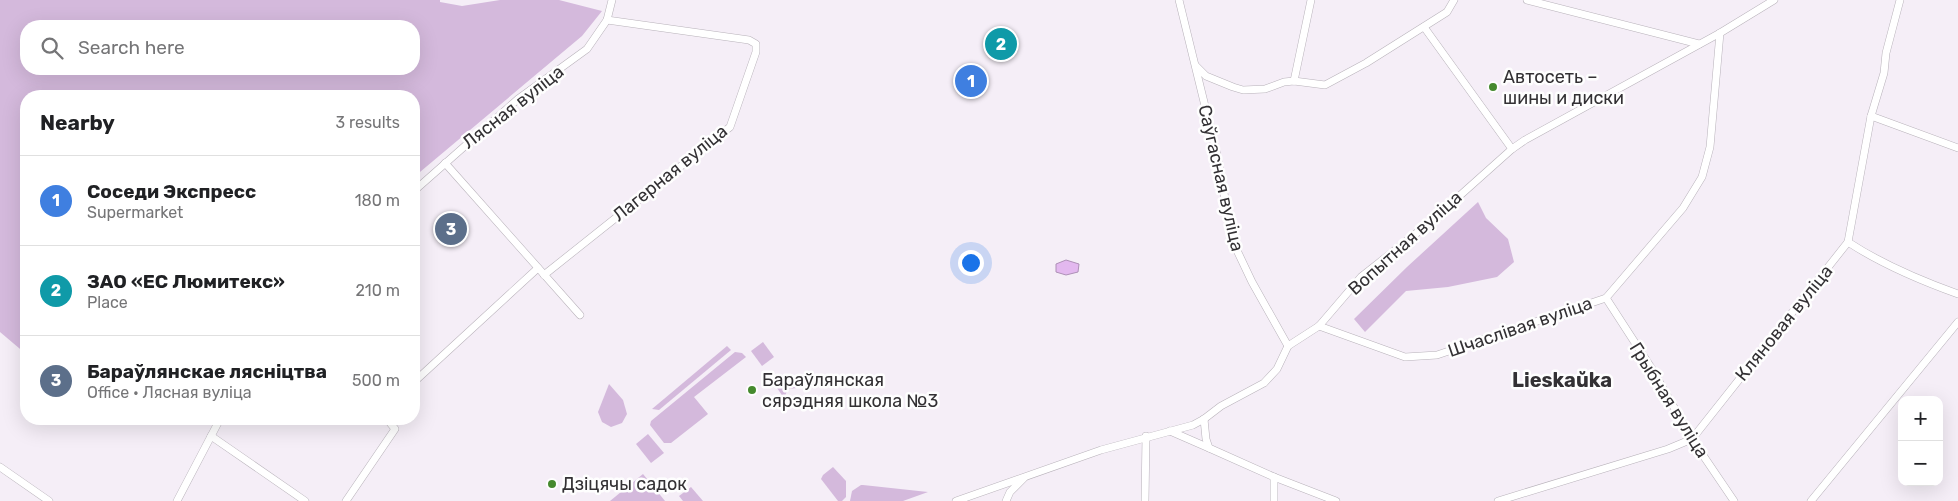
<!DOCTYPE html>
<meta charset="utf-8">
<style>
:root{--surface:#fff;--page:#f6f6f6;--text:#202124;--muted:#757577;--line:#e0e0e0;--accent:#45892e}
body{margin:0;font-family:Rubik,sans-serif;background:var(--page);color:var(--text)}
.controls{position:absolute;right:15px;bottom:15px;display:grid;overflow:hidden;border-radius:10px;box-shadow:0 5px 20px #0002}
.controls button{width:45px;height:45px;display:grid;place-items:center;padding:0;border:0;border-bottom:1px solid var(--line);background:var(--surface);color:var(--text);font:25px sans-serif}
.you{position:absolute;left:970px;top:262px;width:18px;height:18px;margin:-12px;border:4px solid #fff;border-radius:50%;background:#1a73e8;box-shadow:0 0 0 8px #1a73e833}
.badge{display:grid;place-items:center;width:32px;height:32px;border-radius:50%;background:var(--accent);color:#fff;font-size:16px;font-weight:700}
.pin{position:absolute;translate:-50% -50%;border:2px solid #fff;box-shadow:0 1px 5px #0006}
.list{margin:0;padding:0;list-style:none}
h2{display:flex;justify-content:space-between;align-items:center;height:65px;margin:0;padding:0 20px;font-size:21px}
h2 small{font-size:16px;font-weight:400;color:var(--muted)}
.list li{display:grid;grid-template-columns:32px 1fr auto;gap:15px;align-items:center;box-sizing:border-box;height:90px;padding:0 20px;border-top:1px solid var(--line)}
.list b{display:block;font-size:19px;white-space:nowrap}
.list p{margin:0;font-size:16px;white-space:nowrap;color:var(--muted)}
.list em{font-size:16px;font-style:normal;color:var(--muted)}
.icon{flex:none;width:28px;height:28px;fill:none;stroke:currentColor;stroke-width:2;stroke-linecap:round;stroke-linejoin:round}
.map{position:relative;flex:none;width:1958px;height:501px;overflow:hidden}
.search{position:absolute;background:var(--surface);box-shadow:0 5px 20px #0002;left:20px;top:20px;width:400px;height:55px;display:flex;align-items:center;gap:12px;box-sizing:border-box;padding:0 18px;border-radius:20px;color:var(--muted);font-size:19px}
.panel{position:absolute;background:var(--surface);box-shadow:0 5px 20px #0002;left:20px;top:90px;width:400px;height:335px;border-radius:20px}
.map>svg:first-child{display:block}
</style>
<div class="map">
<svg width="1958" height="501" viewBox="0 0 1958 501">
<rect width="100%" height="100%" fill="#f5eef7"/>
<g fill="#d4b9dc" fill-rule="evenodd">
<path d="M 0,0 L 440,0 L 440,2 L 462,6 L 500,0 L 559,0 L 602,11 L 582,36 L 414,177 L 414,96 L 26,96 L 26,354 L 0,332 ZM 26,26 L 414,26 L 414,69 L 26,69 Z"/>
<polygon points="1478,202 1486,218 1508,239 1514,262 1497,277 1448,287 1406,291 1365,332 1354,319 1407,267"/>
<polygon points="763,342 774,357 762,366 751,351"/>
<polygon points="727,346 731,350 659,410 652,409"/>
<polygon points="735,352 742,353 746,357 694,397 708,414 671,443 664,443 650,425 651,421"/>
<polygon points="787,378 794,383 797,388 788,389 784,398 777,388"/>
<polygon points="609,384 623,400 627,414 622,423 611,427 602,422 598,412"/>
<polygon points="648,434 664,453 651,463 636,444"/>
<polygon points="833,467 846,481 846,497 842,501 838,501 821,479 823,475"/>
<polygon points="643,474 665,501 610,501"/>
<polygon points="861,485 863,485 928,492 903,501 850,501 852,491"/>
<polygon points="691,487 703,501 683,501 679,496"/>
</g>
<polygon fill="#e3b8ef" stroke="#ae90b7" points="1066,260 1079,264 1078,272 1066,275 1056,272 1056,264"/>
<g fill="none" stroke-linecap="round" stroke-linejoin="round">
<g stroke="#b8b2ba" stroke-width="8">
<g id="street">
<polyline points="1179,0 1217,155 1233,242 1252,282 1288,346"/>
<polyline points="1527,0 1699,44"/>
<polyline points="1424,27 1512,149"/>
<polyline points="1196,66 1206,76 1233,87 1243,90 1265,89 1284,82 1294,81 1325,85 1366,63 1447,12 1454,0"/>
<polyline points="1294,81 1311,0"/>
<polyline points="1871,116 1958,148"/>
<polyline points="445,163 580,315"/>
<polyline points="414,191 518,99 587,49 607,20 612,0"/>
<path d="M 1848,242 C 1883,265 1919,280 1958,294"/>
<polyline points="544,275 730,127 756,52 756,44 749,40 607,20"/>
<polyline points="1606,298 1652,369 1692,439 1734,501"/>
<polyline points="1319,326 1405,357 1437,355 1606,298 1683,208 1702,177 1710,147 1720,33"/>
<polyline points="414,382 538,268"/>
<polyline points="1204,419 1206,439 1209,448 1274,477 1336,501"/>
<polyline points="1170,431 1209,448"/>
<polyline points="211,436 305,501"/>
<polyline points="0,467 49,501"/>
<polyline points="177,501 220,419"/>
<polyline points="346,501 395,429 387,419"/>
<polyline points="956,501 1101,450 1193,425 1204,419 1221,406 1264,383 1277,369 1288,346 1319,326 1361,277 1428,224 1512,149 1525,140 1720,33 1774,0"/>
<polyline points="1006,501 1010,492 1024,478"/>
<polyline points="1145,501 1146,436"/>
<polyline points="1274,501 1274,477"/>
<polyline points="1498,501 1668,449 1692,439 1848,242 1871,116 1884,73 1886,53 1900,0"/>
<polyline points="1811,501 1958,322"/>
</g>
</g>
<use href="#street" stroke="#fff" stroke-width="7"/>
</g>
<g fill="#45892e" stroke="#fefefe" stroke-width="2">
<circle cx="1493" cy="87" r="5"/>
<circle cx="752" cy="390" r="5"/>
<circle cx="552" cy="484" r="5"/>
</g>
<g text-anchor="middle" stroke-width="5" stroke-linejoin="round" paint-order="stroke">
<g font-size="18" fill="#333134" stroke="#fefefe" text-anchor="start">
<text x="1503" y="83">Автосеть –<tspan x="1503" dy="21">шины и диски</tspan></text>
<text x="762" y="386">Бараўлянская<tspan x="762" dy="21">сярэдняя школа №3</tspan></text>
<text x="562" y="490">Дзіцячы садок</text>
</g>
<g font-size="18" fill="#333134" stroke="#fefefe">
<text transform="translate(513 107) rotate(-38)" y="6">Лясная вуліца</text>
<text transform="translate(670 173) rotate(-39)" y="6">Лагерная вуліца</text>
<text transform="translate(1221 178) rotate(77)" y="6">Саўгасная вуліца</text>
<text transform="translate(1405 243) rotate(-42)" y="6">Вопытная вуліца</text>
<text transform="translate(1784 323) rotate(-51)" y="6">Кляновая вуліца</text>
<text transform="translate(1520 327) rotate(-19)" y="6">Шчаслівая вуліца</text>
<text transform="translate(1669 400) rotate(58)" y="6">Грыбная вуліца</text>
</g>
<g font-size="20" font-weight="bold" fill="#333134" stroke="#fefefe">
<text x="1562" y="387">Lieskaŭka</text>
</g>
</g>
</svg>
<div class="controls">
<button>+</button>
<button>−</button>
</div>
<div class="you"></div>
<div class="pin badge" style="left:971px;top:81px;background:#3f7fe0">1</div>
<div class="pin badge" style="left:1001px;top:44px;background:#0f9aa8">2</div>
<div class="pin badge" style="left:451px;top:229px;background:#5c6f8a">3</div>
<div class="search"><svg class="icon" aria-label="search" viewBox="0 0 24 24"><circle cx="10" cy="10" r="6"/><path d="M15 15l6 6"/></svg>Search here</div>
<section class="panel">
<h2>Nearby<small>3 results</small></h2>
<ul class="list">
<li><span class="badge" style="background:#3f7fe0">1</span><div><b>Соседи Экспресс</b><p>Supermarket</p></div><em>180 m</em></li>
<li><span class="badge" style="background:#0f9aa8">2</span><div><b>ЗАО «ЕС Люмитекс»</b><p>Place</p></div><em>210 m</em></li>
<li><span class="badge" style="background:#5c6f8a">3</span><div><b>Бараўлянскае лясніцтва</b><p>Office · Лясная вуліца</p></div><em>500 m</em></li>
</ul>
</section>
</div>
